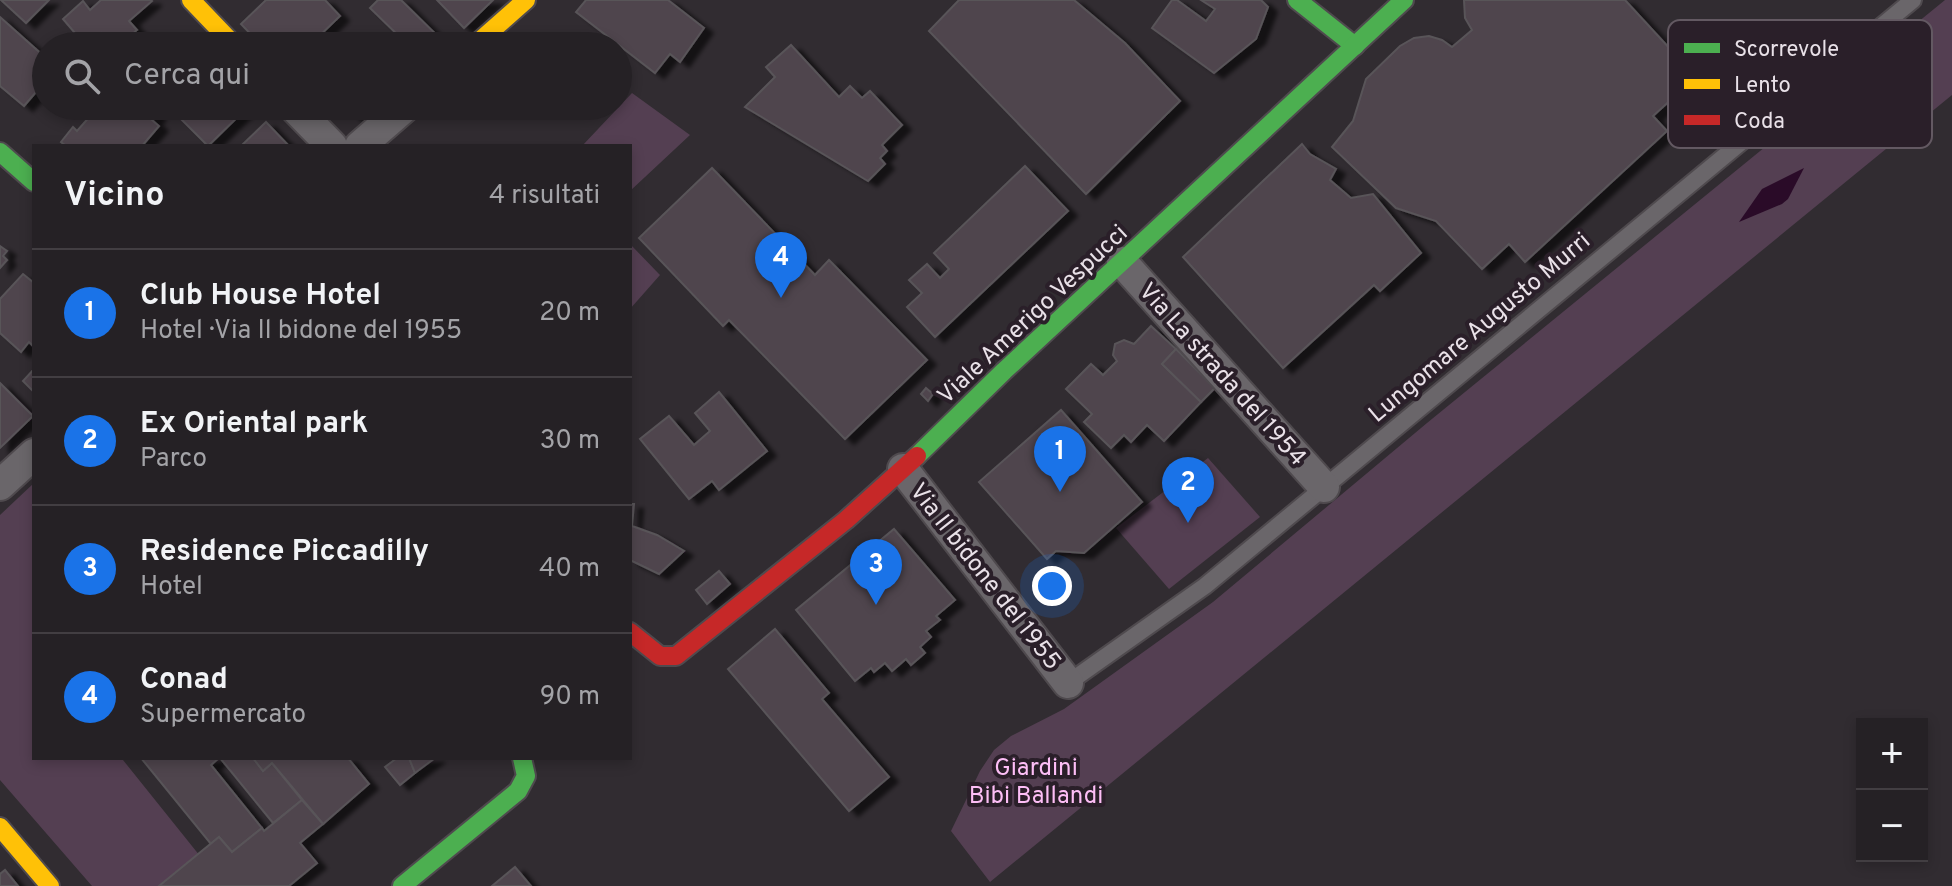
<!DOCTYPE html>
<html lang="it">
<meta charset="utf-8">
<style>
:root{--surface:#252125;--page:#312e32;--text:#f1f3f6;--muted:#a3a3a7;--line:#423e42;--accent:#1a73e8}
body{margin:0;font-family:Overpass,sans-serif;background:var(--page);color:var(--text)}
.controls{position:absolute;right:24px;bottom:24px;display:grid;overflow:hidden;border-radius:0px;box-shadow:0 4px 12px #0003}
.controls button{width:72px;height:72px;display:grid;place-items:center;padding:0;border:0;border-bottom:2px solid var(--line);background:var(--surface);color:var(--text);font:40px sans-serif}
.you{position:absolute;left:1052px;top:586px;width:28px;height:28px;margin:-20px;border:6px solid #fff;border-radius:50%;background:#1a73e8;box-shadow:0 0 0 12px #1a73e833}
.badge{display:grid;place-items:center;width:52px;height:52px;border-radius:50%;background:var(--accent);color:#fff;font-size:26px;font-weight:700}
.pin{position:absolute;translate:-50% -66px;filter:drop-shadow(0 2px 4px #0008)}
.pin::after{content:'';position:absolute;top:42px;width:28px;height:24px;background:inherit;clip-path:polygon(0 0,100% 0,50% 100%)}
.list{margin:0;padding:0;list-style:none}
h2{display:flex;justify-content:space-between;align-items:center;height:104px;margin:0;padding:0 32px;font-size:34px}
h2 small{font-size:26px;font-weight:400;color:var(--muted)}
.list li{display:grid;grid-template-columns:52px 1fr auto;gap:24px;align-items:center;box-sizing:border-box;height:128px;padding:0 32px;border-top:2px solid var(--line)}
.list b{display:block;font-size:30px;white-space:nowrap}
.list p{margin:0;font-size:26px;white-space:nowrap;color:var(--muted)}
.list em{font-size:26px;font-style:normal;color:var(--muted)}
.icon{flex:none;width:44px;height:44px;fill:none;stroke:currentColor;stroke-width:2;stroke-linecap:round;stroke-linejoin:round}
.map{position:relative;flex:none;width:1952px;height:886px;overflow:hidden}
.search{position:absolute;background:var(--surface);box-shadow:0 4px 12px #0003;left:32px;top:32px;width:600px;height:88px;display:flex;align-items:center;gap:20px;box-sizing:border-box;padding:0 28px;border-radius:44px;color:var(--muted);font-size:30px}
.panel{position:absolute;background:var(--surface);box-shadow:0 4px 12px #0003;left:32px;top:144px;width:600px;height:616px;border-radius:0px}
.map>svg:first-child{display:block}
</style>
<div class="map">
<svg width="1952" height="886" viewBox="0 0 1952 886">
<defs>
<filter id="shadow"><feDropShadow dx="9" dy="5" stdDeviation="2" flood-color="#0009"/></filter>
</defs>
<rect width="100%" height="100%" fill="#312c31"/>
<g fill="#543f52">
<polygon points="1945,0 1952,0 1952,95 990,882 951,831 980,771 994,750 1011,736 1064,709 1213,602 1427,423"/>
<polygon points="632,93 690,135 630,191 630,146 582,146"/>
<polygon points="630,244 660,275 630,309"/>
<polygon points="1208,458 1260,517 1169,589 1116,528"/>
<polygon points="34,483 34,758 125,758 123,760 200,856 162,886 92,886 0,780 0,515"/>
</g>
<polygon fill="#2a0b28" points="1804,168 1788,199 1782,204 1739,222 1762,189"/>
<g fill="#4f454e" stroke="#595459" stroke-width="2" filter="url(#shadow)">
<polygon points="1,0 49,0 26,23"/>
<polygon points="101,0 151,0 152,1 129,21 137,30 118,46 112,46 101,33 86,46 63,19 83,1 90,10"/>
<polygon points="266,0 325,0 340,16 309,46 262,46 241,24"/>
<polygon points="378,0 401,0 446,44 409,46 370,8"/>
<polygon points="437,0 493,0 464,28"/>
<polygon points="586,0 668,0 704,28 680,62 670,54 655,73 576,12"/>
<polygon points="959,0 1074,0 1125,43 1180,101 1086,194 929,31"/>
<polygon points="1172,0 1177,0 1206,21 1215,9 1201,0 1261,0 1268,7 1256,39 1214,73 1152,28"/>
<polygon points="1464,0 1625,0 1696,77 1653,116 1667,131 1525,262 1509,244 1482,269 1436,221 1396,208 1332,147 1353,121 1366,79 1400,46 1414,38 1429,36 1442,40 1452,47 1472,30 1465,18"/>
<polygon points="0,17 46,58 46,70 38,79 43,84 24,106 0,86"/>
<polygon points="791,45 839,97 850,86 862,98 870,91 902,125 882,145 887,151 880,158 885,164 868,181 745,107 775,77 766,67"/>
<polygon points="99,106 113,106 118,110 122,106 146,106 157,115 152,120 159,126 142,146 66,146 61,142 73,127 77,131"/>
<polygon points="168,106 249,106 208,146"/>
<polygon points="344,106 364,106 354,116"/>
<polygon points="266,122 289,146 241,146"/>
<polygon points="1302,144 1310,154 1336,169 1330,180 1351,198 1373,194 1421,253 1380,291 1374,285 1283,368 1183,257"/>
<polygon points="1025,166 1068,211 935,337 907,307 922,293 909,280 927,264 940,278 949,269 934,253"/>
<polygon points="712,168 815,275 829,260 927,360 845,439 729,320 723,326 639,238"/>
<polygon points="0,246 7,251 3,256 7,260 0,268"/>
<polygon points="23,274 34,283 34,347 29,342 21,352 0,333 0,299"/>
<polygon points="1151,326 1176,349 1162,364 1201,402 1164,441 1147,425 1131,442 1124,435 1111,448 1084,422 1092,414 1066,389 1091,364 1103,375 1117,361 1113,355 1115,344 1124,340 1134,344"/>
<polygon points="1176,349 1215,388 1201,402 1162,364"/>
<polygon points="34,369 34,392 23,381"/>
<polygon points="0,383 33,416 0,448"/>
<polygon points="926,388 933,394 928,401 921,394"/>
<polygon points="719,392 767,451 719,490 712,481 689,499 640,439 669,416 694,445 710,431 695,413"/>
<polygon points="1061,410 1142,502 1084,553 1056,551 1047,559 979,482"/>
<polygon points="630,504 634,504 632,526 657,535 684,551 659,574 630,560"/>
<polygon points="894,529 955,600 936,616 940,620 926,631 931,637 920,647 925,653 911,665 906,659 892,671 885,663 874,672 871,668 855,681 796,610"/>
<polygon points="719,571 730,584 707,604 696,590"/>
<polygon points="775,629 829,693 822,699 889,777 849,811 728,669"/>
<polygon points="141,758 219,758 211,765 262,828 232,852 219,837 211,844"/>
<polygon points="220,758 253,758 263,771 272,763 302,800 273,823"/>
<polygon points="253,758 348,758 369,784 323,824 272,763 263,771"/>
<polygon points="397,758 409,758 415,773 400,785 385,767"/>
<polygon points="409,758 435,758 415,773"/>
<polygon points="302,800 323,824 300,843 317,863 289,886 159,886 219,837 232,852 262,828 264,831"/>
<polygon points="515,867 531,886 492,886"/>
<polygon points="5,870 18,886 0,886 0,874"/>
</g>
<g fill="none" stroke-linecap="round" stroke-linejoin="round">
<g stroke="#4f4a4e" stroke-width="20">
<polyline id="lane" points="1068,683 1205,586 1913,0"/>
</g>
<g stroke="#4f4a4e" stroke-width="34">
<g id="street">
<polyline points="293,106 332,146"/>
<polyline points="360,146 406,106"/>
<polyline points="1122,262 1324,487"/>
<polyline points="903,469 1068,683"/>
<polyline points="0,485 34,454"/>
</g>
</g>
<g stroke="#4f4a4e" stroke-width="22">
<g id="fast">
<polyline points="1297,0 1355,46"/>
<polyline points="0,152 34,182"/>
<polyline points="917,456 1004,371 1404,0"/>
<polyline points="402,886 518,791 526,776 522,758"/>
</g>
</g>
<g stroke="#4f4a4e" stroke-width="22">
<g id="slow">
<polyline points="191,0 235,46"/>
<polyline points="474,46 526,0"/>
<polyline points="0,827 50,886"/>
</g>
</g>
<g stroke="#4f4a4e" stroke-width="22">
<polyline id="jam" points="630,632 660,656 676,656 846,520 917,456"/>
</g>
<use href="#lane" stroke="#6a666a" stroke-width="16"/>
<use href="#street" stroke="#6a666a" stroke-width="30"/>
<use href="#fast" stroke="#4caf50" stroke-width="18"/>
<use href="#slow" stroke="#ffc107" stroke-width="18"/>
<use href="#jam" stroke="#c62828" stroke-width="18"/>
</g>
<g text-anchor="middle" stroke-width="8" stroke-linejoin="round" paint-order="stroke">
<g font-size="24" fill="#e9e1e8" stroke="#2a1f29">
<text transform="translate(1032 314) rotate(-43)" y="8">Viale Amerigo Vespucci</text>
<text transform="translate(1479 327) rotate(-40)" y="8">Lungomare Augusto Murri</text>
<text transform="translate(1223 374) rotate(48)" y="8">Via La strada del 1954</text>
<text transform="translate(986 576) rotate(52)" y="8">Via Il bidone del 1955</text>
</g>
<g font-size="24" fill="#fdbef6" stroke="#2a1f29">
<text x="1036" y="775">Giardini<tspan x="1036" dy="28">Bibi Ballandi</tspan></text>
</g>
</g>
<rect x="1668" y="20" width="264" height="128" rx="12" fill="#2a1f29" stroke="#635962" stroke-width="2"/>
<rect x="1684" y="43" width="36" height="10" fill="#4caf50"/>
<rect x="1684" y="79" width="36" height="10" fill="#ffc107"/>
<rect x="1684" y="115" width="36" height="10" fill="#c62828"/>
<g font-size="22" fill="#e9e1e8">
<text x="1734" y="56">Scorrevole</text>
<text x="1734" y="92">Lento</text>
<text x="1734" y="128">Coda</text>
</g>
</svg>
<div class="controls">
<button>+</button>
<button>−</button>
</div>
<div class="you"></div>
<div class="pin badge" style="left:1060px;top:492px">1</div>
<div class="pin badge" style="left:1188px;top:523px">2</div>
<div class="pin badge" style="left:876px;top:605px">3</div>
<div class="pin badge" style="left:781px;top:298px">4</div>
<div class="search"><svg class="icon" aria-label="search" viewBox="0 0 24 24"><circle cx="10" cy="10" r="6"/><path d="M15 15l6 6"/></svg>Cerca qui</div>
<section class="panel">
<h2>Vicino<small>4 risultati</small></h2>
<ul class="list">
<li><span class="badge">1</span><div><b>Club House Hotel</b><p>Hotel · Via Il bidone del 1955</p></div><em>20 m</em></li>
<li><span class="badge">2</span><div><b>Ex Oriental park</b><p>Parco</p></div><em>30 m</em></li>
<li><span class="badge">3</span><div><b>Residence Piccadilly</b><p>Hotel</p></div><em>40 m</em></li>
<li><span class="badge">4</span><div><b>Conad</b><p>Supermercato</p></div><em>90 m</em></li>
</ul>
</section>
</div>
